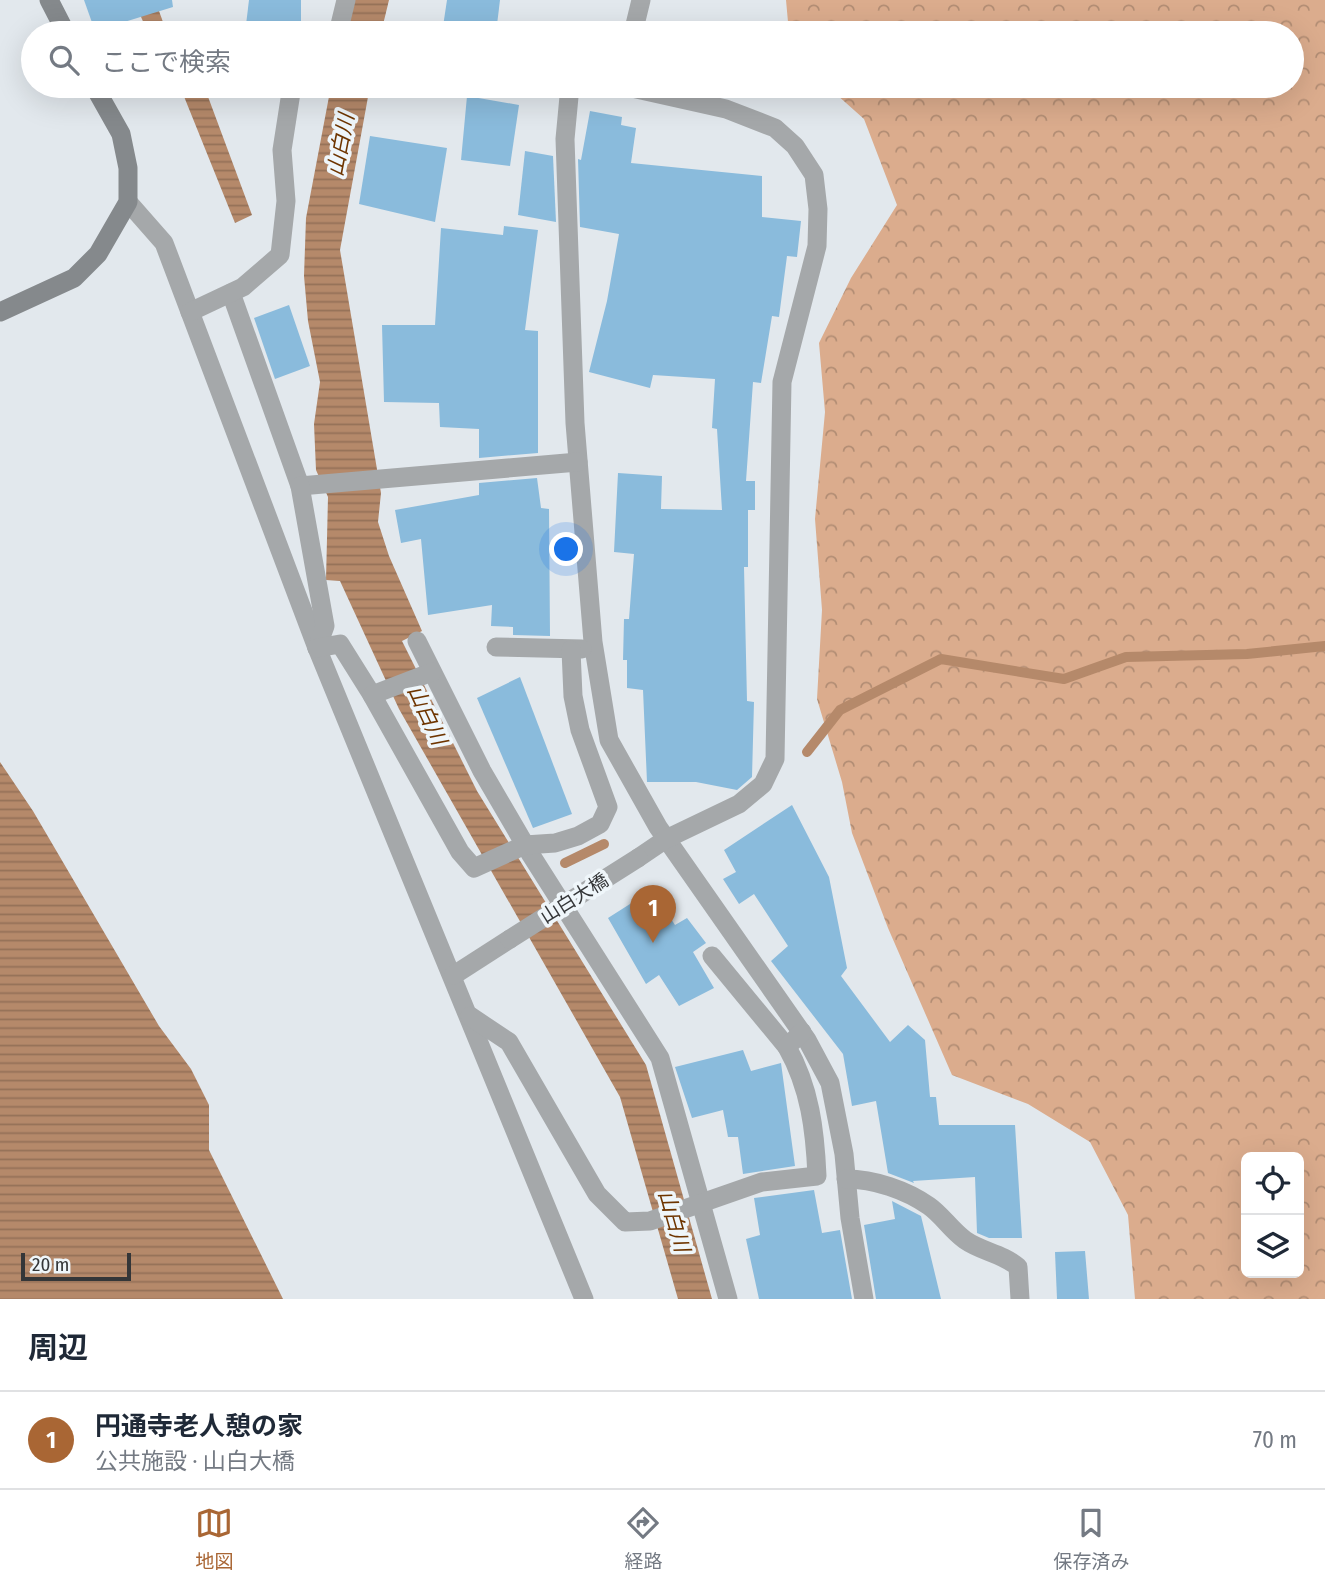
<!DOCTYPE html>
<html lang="ja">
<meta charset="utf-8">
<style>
:root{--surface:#fff;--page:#f6f6f7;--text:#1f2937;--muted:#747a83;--line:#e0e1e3;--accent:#a96634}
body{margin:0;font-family:"Fira Sans Condensed","Noto Sans JP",sans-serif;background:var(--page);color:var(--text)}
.controls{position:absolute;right:21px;bottom:21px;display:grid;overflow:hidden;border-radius:10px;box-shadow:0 7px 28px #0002}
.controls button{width:63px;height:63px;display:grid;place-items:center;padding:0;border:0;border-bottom:2px solid var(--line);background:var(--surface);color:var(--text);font:35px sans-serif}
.scale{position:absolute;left:21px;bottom:18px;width:110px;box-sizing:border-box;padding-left:7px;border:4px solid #343638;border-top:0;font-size:19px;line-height:24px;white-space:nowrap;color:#343638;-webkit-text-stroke:5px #eff6fa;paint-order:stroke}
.you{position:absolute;left:567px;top:550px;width:24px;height:24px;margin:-18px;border:5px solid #fff;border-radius:50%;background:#1a73e8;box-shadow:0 0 0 10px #1a73e833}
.badge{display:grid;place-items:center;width:46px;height:46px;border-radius:50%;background:var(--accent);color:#fff;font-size:23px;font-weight:700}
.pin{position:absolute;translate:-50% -58px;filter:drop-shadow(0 2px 4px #0008)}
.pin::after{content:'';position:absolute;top:37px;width:24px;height:21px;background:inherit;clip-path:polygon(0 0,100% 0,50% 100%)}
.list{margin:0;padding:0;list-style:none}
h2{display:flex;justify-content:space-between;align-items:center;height:91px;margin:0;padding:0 28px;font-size:30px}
h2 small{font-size:23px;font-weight:400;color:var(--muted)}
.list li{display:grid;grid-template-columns:46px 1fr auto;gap:21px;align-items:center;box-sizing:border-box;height:98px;padding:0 28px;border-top:2px solid var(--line)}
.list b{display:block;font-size:26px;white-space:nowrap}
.list p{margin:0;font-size:23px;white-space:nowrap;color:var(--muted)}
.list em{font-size:23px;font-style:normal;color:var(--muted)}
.icon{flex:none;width:38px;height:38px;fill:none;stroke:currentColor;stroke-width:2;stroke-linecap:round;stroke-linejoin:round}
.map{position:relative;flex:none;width:1325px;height:1299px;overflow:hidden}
.search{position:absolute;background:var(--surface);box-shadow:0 7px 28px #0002;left:21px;right:21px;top:21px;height:77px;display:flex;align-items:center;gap:18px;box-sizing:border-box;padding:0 24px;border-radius:38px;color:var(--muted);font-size:26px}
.sheet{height:189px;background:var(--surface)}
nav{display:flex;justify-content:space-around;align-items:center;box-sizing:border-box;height:98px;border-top:2px solid var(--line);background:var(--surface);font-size:19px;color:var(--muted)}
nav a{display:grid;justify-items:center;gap:4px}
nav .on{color:var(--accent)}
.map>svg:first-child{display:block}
</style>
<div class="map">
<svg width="1325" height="1299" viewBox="0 0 1325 1299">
<defs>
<pattern id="forest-crowns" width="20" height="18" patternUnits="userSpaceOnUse" patternTransform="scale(1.75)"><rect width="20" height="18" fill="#dbac8d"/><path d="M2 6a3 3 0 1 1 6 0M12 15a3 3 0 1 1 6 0" fill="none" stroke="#b28d74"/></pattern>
<pattern id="water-rules" width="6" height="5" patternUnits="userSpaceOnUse" patternTransform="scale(1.75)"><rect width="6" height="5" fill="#b5896a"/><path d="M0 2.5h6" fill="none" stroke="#947158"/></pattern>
</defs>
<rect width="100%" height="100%" fill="#e2e8ed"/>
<path fill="url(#forest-crowns)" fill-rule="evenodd" d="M 786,0 L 1325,0 L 1325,1299 L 1135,1299 L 1128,1215 L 1090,1142 L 1028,1104 L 952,1075 L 888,928 L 852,833 L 842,782 L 817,699 L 822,610 L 815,519 L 825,412 L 819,343 L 851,278 L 897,205 L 864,119 L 827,86 L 1292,86 L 1292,33 L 789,33 ZM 1246,1157 L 1299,1157 L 1299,1273 L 1246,1273 Z"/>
<g fill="url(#water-rules)">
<polygon points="155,0 167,33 148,33 138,10"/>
<polygon points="354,0 389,0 381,33 345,33"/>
<polygon points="174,86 199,86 207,94 252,215 235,223 183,94"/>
<polygon points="331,86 370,86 340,250 381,493 378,522 389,556 422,631 402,641 477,791 646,1065 712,1299 678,1299 620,1097 399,709 340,581 326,580 328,497 316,470 314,424 320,382 308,321 304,276 306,218"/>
<polygon points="0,762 33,811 159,1026 191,1069 209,1105 209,1150 283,1299 0,1299"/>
</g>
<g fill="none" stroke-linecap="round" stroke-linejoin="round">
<g stroke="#b5896a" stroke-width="10">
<polyline points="807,752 840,710 941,659 1064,679 1126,657 1247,654 1325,646"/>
<polyline points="565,863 604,844"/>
</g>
</g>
<g fill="#8abbdc">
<polygon points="84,0 172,0 173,7 95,31"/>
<polygon points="249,0 301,0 301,33 245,33"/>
<polygon points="447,0 500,0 496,33 442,33"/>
<polygon points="467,96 519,105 510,166 461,160"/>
<polygon points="590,111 622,117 621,125 636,128 631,163 762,176 762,217 801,221 797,257 787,256 779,317 772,316 761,383 753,382 746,481 755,481 755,510 748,510 748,567 744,567 747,701 754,702 752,777 737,790 696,782 647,782 643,690 627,688 627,660 623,660 624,619 629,619 634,554 614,552 618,473 662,476 661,509 722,510 717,429 712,428 715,379 653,375 650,388 589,372 607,301 619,234 580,227 578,159 581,160"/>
<polygon points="370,136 447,148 435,222 359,204"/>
<polygon points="525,151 553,156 556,222 518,215"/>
<polygon points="504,226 538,230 525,330 538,331 538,453 479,458 479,429 440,427 439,403 384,402 382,325 435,325 441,228 503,235"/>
<polygon points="289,305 310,366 275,379 254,318"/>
<polygon points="537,478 541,508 549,509 550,636 513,635 513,627 491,626 492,605 428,615 421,539 401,543 395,510 479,495 479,483"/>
<polygon points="520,677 572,814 533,828 477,698"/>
<polygon points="792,805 829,877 847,968 841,976 890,1042 908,1025 925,1040 930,1097 936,1097 939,1125 1015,1125 1022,1238 989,1238 977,1233 975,1177 913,1181 914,1183 888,1173 876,1101 852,1106 843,1054 771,961 788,946 754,894 739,904 723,879 736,872 724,850"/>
<polygon points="652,890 675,925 687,918 706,943 693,952 714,988 679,1006 659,975 646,984 608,918"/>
<polygon points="743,1050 751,1071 781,1063 795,1166 743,1174 738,1137 728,1137 723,1110 692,1118 675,1067"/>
<polygon points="814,1190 822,1233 840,1230 852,1299 759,1299 746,1239 760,1235 754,1198"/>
<polygon points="892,1201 921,1216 941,1299 876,1299 864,1225 895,1219"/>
<polygon points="1085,1251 1089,1299 1057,1299 1055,1252"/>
</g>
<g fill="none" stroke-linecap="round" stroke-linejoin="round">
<g stroke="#a5a8aa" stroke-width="19">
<polyline points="338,33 346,0"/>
<polyline points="633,33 641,0"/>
<polyline points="570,86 565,139 575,423 593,642 609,740 658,827 807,1040 830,1083 844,1154 850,1218 864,1299"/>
<polyline points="623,86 726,109 775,128 795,146 814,175 818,209 817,246 782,382 775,759 763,784 739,804 666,839 638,858"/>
<polyline points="128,202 164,243 317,648 584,1299"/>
<polyline points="231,293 300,486 578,462"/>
<polyline points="190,312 243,287 280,255 286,201 282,150 292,86"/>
<polyline points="300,486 325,626 317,648"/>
<polyline points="417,641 482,771 531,855 660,1058 728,1299"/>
<polyline points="496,647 582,649"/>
<polyline points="317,648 340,644 372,695 460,852 474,868 525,845 555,843 578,836 600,824 608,807 580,730 573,696 571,650"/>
<polyline points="372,695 432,672"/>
<polyline points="712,956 787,1047"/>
<polyline points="454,975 510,939"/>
<path d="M 470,1016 L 509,1042 L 597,1194 L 625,1222 L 650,1221 L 762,1182 L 817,1176 C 815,1130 810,1088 787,1047 L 802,1032"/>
<path d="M 846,1179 C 874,1179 906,1190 929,1206 C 942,1215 951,1230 965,1240 C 982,1252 1002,1253 1018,1267 L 1020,1299"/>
</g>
<g stroke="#85898c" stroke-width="19">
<polyline points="49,0 66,33"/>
<polyline points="0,312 74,278 98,254 128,202 128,168 121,134 94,86"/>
</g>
<polyline stroke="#a5a8aa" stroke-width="19" points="510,939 638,858"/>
</g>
<g text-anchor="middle" stroke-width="7" stroke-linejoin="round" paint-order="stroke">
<g font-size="19" fill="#343638" stroke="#eff6fa">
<text transform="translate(574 898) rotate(-32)" y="7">山白大橋</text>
</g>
<g font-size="21" font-style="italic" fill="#6e3500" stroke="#eff6fa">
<text transform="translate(341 145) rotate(-79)" y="7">山白川</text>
<text transform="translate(427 715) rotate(65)" y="7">山白川</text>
<text transform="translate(674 1221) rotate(74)" y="7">山白川</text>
</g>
</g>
</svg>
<div class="controls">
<button><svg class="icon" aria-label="locate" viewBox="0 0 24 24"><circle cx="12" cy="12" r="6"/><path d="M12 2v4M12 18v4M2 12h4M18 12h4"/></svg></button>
<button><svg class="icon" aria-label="layers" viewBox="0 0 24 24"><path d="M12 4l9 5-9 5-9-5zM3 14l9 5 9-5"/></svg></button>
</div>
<div class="scale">20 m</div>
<div class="you"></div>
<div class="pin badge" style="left:653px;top:943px">1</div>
<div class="search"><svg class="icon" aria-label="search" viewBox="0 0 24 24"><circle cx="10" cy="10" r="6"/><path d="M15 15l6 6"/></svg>ここで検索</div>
</div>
<section class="sheet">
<h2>周辺<small></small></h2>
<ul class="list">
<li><span class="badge">1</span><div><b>円通寺老人憩の家</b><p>公共施設 · 山白大橋</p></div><em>70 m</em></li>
</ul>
</section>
<nav>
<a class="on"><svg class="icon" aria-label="map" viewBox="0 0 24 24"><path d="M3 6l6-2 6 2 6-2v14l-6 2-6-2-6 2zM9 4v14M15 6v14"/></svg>地図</a>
<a><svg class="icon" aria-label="directions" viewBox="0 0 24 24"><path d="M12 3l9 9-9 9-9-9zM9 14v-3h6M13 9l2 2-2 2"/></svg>経路</a>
<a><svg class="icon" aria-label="saved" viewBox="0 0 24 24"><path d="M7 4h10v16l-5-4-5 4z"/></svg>保存済み</a>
</nav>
